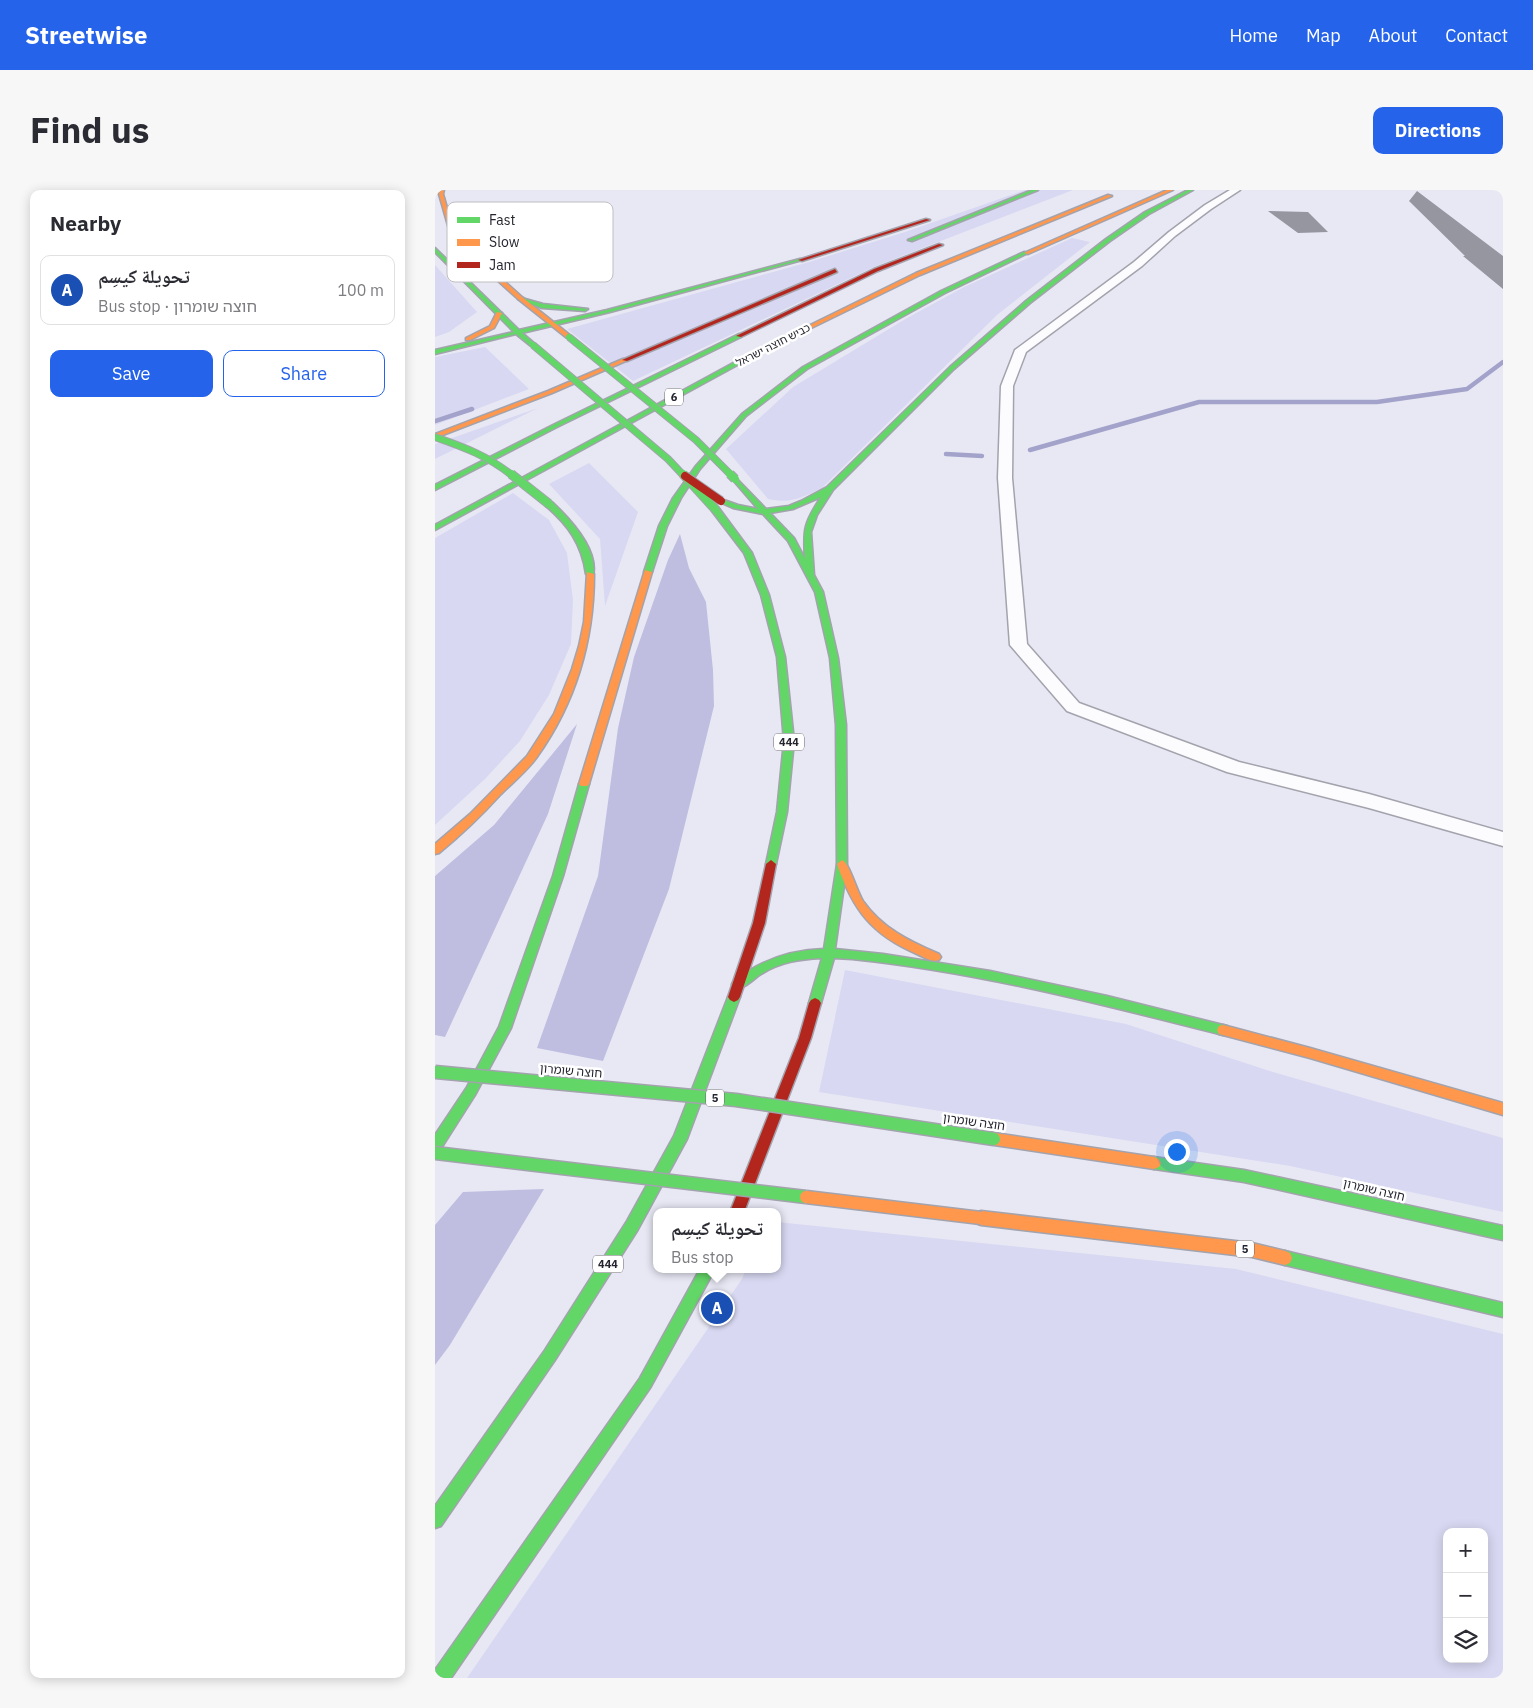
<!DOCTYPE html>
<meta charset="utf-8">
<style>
:root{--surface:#fff;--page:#f7f7f7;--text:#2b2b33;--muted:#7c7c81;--line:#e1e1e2;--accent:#2563eb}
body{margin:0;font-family:"IBM Plex Sans","Noto Naskh Arabic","Noto Sans Hebrew",sans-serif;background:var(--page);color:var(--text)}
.controls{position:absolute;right:15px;bottom:15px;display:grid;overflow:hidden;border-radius:10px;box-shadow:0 2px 12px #0003}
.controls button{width:45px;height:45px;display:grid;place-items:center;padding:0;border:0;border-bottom:1px solid var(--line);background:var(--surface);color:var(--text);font:25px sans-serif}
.you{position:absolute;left:741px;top:961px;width:18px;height:18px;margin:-12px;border:4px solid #fff;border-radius:50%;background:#1a73e8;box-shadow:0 0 0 8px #1a73e833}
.badge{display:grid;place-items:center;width:32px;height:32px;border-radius:50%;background:var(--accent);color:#fff;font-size:16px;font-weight:700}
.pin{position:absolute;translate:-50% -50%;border:2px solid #fff;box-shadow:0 1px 5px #0006}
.popup{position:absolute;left:218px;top:1018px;width:128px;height:65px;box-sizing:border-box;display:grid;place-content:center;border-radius:10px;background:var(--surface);filter:drop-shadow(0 1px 4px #0005);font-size:16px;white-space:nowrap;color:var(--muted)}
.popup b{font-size:19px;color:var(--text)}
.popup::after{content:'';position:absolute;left:50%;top:100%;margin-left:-10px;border:10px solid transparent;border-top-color:var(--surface)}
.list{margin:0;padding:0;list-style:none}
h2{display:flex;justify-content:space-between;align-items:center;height:65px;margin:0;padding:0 20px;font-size:21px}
h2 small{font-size:16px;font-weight:400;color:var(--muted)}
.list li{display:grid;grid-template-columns:32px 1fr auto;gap:15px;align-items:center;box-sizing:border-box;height:70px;margin:0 10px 10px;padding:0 10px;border:1px solid var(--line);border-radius:10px}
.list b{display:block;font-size:19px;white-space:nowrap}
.list p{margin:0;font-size:16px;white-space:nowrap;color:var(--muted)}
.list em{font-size:16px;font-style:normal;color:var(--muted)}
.actions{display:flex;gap:10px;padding:15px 20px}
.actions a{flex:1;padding:11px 0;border:1px solid var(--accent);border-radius:10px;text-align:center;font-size:18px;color:var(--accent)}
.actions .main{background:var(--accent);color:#fff}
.icon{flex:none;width:28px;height:28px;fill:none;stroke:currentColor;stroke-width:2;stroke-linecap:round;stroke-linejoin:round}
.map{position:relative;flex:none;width:1068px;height:1488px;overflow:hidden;border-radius:10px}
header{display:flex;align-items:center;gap:30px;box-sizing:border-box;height:70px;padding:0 25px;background:var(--accent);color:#fff}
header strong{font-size:24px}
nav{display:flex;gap:28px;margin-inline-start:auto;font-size:18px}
.intro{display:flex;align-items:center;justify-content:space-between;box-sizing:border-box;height:120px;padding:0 30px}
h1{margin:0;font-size:35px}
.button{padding:12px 22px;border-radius:10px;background:var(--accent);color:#fff;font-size:18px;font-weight:700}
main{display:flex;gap:30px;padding:0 30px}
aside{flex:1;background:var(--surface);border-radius:10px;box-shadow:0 2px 12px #0003}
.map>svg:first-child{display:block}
</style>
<header>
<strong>Streetwise</strong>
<nav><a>Home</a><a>Map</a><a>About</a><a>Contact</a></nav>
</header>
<div class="intro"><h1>Find us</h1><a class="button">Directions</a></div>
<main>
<aside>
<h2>Nearby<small></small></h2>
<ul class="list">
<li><span class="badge" style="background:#1a4fb4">A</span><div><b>تحويلة كيسِم</b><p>Bus stop · חוצה שומרון</p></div><em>100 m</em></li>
</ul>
<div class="actions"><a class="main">Save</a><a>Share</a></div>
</aside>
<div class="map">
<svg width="1068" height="1488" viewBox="0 0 1068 1488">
<rect width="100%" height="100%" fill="#e8e8f5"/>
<g fill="#d8d8f2" fill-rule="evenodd">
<polygon points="590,0 638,0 441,76 198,191 132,139 374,72 470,42"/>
<path d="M 637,48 L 655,52 L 562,125 L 387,298 C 366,308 356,314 333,309 L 291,259 L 358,197 L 472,128 L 529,97 Z"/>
<polygon points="0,75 42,122 14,142 0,147"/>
<polygon points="50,157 94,199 0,235 0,167"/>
<polygon points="103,218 0,269 0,254"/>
<polygon points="154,273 203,322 170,416 165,349 114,294"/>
<polygon points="78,303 114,330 132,363 138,410 136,454 114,505 85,551 50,589 0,635 0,348"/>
<polygon points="410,780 691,834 838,882 1068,948 1068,1022 855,976 384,902"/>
<path d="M 342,1032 L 801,1079 L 1068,1144 L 1068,1488 L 32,1488 L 307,1089 L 311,1079 L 342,1079 ZM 1012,1342 L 1049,1342 L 1049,1469 L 1012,1469 Z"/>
</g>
<g fill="#bfbee1">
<polygon points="245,344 254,378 271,412 278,480 279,516 234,699 168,871 102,858 163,686 183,538 199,467 233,370"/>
<polygon points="142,534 113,624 10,847 0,845 0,686 59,635"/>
<polygon points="109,999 15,1155 0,1175 0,1035 28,1002"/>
</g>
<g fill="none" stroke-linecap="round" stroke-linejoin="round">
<g stroke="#a3a2ca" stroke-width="4.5">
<polyline points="0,231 37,219"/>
<polyline points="595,260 764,212 942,212 1032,199 1068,172"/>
<polyline points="511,264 547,266"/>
</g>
</g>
<g fill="#9696a0">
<polygon points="982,1 1068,66 1068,99 1028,66 1030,66 974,11"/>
<polygon points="833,21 873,22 893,42 863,43"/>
</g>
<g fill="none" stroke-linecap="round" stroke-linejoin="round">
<g stroke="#a3a3ad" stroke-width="3">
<polygon id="street" points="795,0 805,0 776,19 740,46 707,76 591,162 578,196 577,288 592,454 644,513 804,572 934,604 1068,642 1068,656 934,618 792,582 632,521 575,455 563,288 566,196 580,160 699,72 734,42 770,15"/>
</g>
<g stroke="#a3a3ad" stroke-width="3">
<g id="fast">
<polygon points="597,0 603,0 477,51 473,50"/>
<path d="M 753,0 L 758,0 L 714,24 L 675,51 L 595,113 L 519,179 L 398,300 L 382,325 L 376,342 L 379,385 L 388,402 L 403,468 L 411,535 L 412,674 L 400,759 L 448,764 L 555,781 L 672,806 L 792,836 L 794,840 L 792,844 L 788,845 C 666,814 543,782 417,769 L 399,768 L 386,813 L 384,816 L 380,818 L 376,816 L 374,813 L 387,768 C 365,769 345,772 326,784 C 318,789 308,801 299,797 L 297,794 L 299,791 C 326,770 355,760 389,759 L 402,674 L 401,535 L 395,468 L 380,402 L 353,351 L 328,324 L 298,318 L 282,311 L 286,309 L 303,315 L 323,319 L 298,290 L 296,289 L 300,287 L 331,319 L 354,316 L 366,311 L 392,297 L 515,177 L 591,111 L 671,49 L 710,22 ZM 386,307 C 369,333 368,339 370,369 L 359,348 L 335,323 L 358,319 Z"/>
<polygon points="0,58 84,140 172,120 365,69 367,70 175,122 87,143 100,154 100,156 96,156 81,144 0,164 0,160 79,142 0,62"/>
<polygon points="589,62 593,63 510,103 372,179 311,226 265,279 246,308 232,336 217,382 210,384 209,382 224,336 238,308 260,277 307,224 368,177 506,101"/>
<polygon points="83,107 108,114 153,119 150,121 107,118 83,109"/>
<polygon points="362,141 367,142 317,167 0,340 0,335 313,165"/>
<polygon points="304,144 306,147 122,237 0,300 0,295 118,235"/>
<path d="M 111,312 L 117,312 C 134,328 164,360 158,386 L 151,384 C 147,354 133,335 111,316 Z"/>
<polygon points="277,317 283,317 317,363 334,405 350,467 359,551 352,622 341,674 336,678 331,674 342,622 349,551 342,467 326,405 309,363 277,321"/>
<polygon points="149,591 154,594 128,686 76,838 40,905 5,960 0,962 0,945 32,897 64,837 118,686 144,594"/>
<polygon points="299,802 303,804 305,807 252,949 202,1041 120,1170 6,1336 0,1338 0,1316 110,1160 192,1031 239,946 293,807 295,804"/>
<polygon points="719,967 809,980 1068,1036 1068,1050 809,992 719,979 714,977 712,973 714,969"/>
<polygon points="850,1061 1068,1113 1068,1127 850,1075 845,1073 843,1068 845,1063"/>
<polygon points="265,1079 280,1079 215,1198 16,1488 0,1488 0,1480 205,1188"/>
</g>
</g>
<g stroke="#a3a3ad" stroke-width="3">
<g id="slow">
<polygon points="5,0 9,0 8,4 18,39 39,64 87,107 136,146 136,148 132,148 83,109 35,66 14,39 4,4"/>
<polygon points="732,0 738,0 593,64 589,63"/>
<polygon points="673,5 677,6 485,85 366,143 361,142 481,83"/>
<polygon points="62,122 67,123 59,138 35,150 31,150 31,148 55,136"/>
<polygon points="188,169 193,170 117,203 0,248 0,244 113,201"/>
<polygon points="210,380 217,382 154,594 152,596 146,596 144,594"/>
<path d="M 152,382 L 159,384 C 159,450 141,512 102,567 C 92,581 77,593 65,605 C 46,626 26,645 4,663 L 0,664 L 0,654 L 35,624 L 92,566 L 119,524 L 137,479 L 144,456 L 149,432 Z"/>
<path d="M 407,670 C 414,672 422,702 428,711 C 447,738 474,751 504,764 L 506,767 L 504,770 C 497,773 489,767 482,764 C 437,745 418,720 402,674 Z"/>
<polygon points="788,835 875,858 1068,913 1068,925 875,868 788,845 784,844 782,840 784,836"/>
<polygon points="559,943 719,967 724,969 726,973 724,977 719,979 559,955 554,953 552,949 554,945"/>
<polygon points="546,1021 817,1053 850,1061 855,1063 857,1068 855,1073 850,1075 817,1067 546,1035 541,1033 539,1028 541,1023"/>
</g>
</g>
<g stroke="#a3a3ad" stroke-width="3">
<g id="jam">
<polygon points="491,29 495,30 367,71 363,70"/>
<polygon points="504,54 508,55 443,81 306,147 301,146 439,79"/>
<polygon points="400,79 402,82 192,171 187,170"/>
<polygon points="336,670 341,674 330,733 305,807 303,810 299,812 295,810 293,807 318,733 331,674"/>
<polygon points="380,808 384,810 386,813 376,848 309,1022 295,1022 364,848 374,813 376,810"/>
</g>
</g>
<use href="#street" fill="#fcfcfe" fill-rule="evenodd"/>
<use href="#fast" fill="#63d668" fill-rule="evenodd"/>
<use href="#slow" fill="#ff974d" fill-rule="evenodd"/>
<use href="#jam" fill="#b3261e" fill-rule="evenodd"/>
<g stroke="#a3a3ad" stroke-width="8" stroke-linecap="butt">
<g id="fast-bridge-far2">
<polyline points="134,147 261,250 297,286"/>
<polyline points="98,155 233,269 249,286"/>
<path d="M 0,247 C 29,257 53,266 78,286"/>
</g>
</g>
<g stroke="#a3a3ad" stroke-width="10" stroke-linecap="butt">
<g id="fast-bridge-far1">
<polyline points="76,284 114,314"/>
<polyline points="248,284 280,319"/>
<polyline points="295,284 300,289"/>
</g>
</g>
<g stroke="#a3a3ad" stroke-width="15" stroke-linecap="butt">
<g id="fast-bridge">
<polyline points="0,882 301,910 559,949"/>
<polyline points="0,963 371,1007"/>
</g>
</g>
<g stroke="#a3a3ad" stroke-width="15" stroke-linecap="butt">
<polyline id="slow-bridge" points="371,1007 546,1028"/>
</g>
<g stroke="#a3a3ad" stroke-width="10" stroke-linecap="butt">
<polyline id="jam-bridge" points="250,286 286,311"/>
</g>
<use href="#fast-bridge-far2" stroke="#63d668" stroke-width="6"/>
<use href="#fast-bridge-far1" stroke="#63d668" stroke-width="8"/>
<use href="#fast-bridge" stroke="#63d668" stroke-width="12"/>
<use href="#slow-bridge" stroke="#ff974d" stroke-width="12"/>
<use href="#jam-bridge" stroke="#b3261e" stroke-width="8"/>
</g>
<g text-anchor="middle" stroke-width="5" stroke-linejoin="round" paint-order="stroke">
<g font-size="11" fill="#25252f" stroke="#fff">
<text transform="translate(338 155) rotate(-27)" y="4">כביש חוצה ישראל</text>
</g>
<g fill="#fff" stroke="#66666d" stroke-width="1">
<rect x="230" y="198.5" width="18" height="17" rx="4"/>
<rect x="339" y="543.5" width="30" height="17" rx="4"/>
<rect x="271" y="899.5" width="18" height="17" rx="4"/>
<rect x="801" y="1050.5" width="18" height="17" rx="4"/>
<rect x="158" y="1065.5" width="30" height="17" rx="4"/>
</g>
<g font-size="11" font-weight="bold" fill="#25252f">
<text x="239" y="211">6</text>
<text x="354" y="556">444</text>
<text x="280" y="912">5</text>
<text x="810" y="1063">5</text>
<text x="173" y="1078">444</text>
</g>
<g font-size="12" fill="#25252f" stroke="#fff">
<text transform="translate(136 881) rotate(5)" y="4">חוצה שומרון</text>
<text transform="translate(539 932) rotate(8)" y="4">חוצה שומרון</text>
<text transform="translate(939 1000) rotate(13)" y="4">חוצה שומרון</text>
</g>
</g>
<rect x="12" y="12" width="166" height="80" rx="8" fill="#fff" stroke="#bebec1" stroke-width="1"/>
<rect x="22" y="27" width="23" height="6" fill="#63d668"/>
<rect x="22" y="49" width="23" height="7" fill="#ff974d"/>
<rect x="22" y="72" width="23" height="6" fill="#b3261e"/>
<g font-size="14" fill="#25252f">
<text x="54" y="35">Fast</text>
<text x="54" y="57">Slow</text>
<text x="54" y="80">Jam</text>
</g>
</svg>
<div class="controls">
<button>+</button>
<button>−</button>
<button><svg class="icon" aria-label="layers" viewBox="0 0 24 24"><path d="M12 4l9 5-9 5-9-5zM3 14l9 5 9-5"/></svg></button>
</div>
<div class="you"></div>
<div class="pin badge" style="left:282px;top:1118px;background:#1a4fb4">A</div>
<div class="popup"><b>تحويلة كيسِم</b>Bus stop</div>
</div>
</main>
